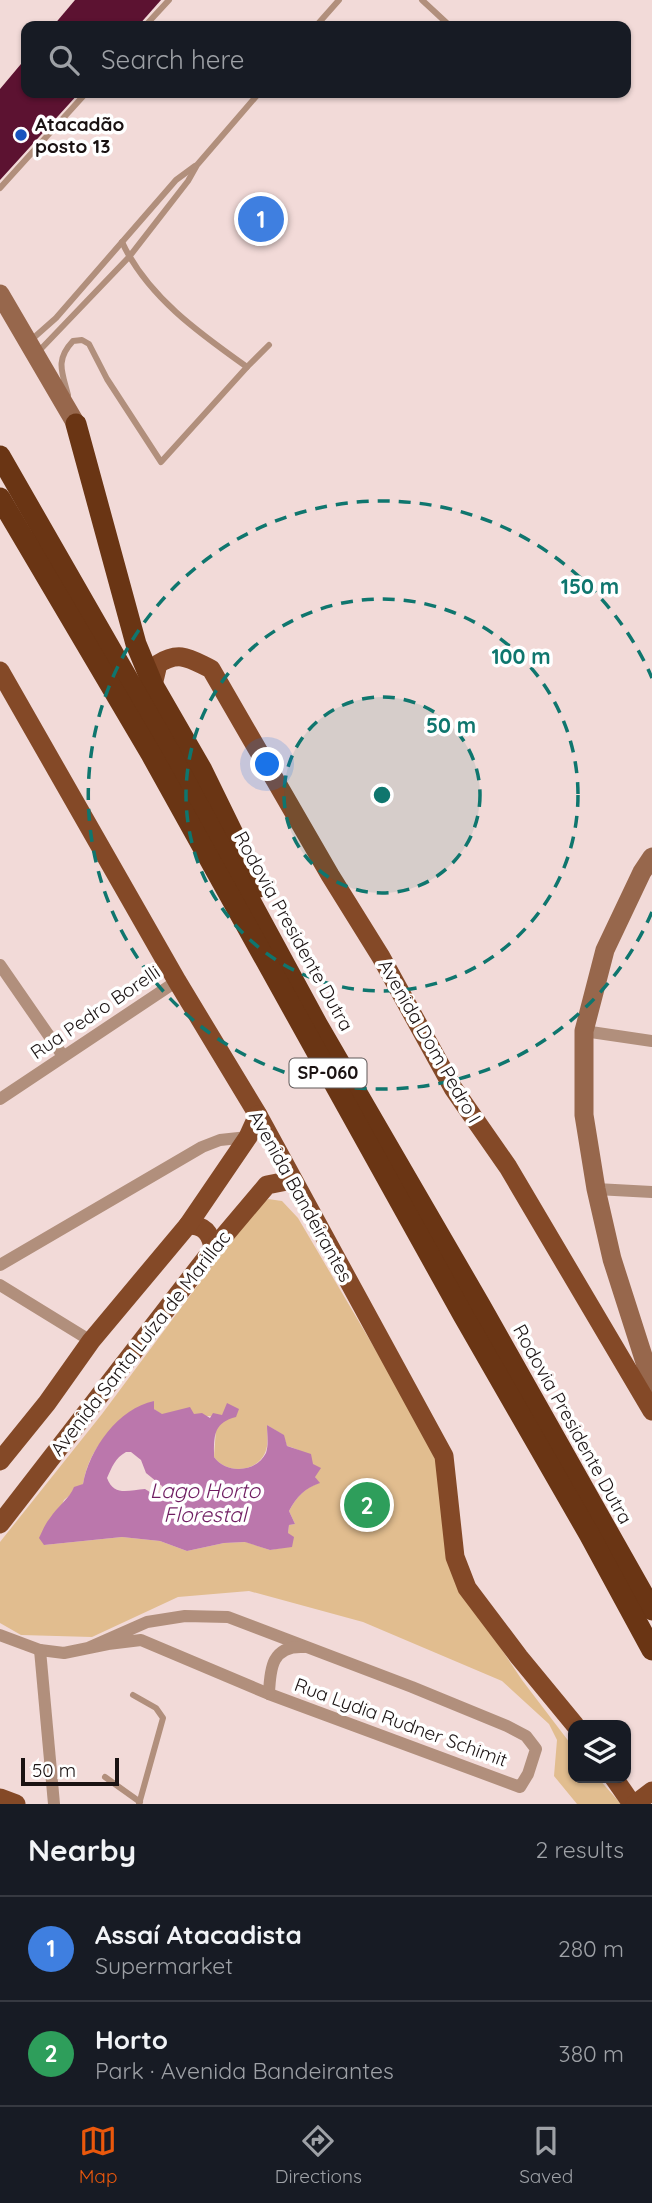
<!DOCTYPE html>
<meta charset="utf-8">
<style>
:root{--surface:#171b24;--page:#20242c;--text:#f1f3f6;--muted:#9ea1a6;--line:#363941;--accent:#ea580c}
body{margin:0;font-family:Quicksand,sans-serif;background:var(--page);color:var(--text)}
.controls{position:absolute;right:21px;bottom:21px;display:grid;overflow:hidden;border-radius:14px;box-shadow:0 2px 5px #0004}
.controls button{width:63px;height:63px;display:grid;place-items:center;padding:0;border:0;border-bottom:2px solid var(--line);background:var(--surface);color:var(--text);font:35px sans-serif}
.scale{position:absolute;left:21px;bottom:18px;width:98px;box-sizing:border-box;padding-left:7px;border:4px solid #1a1212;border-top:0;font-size:19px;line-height:24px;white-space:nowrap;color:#1a1212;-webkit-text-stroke:5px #fff;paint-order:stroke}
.you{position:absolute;left:268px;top:765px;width:24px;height:24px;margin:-18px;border:5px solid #fff;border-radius:50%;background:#1a73e8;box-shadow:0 0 0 10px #1a73e833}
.badge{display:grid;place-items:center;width:46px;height:46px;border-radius:50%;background:var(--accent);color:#fff;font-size:23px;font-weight:700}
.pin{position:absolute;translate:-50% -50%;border:4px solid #fff;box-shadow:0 2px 7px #0006}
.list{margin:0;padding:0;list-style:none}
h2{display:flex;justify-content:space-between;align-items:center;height:91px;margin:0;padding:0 28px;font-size:30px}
h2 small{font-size:23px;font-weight:400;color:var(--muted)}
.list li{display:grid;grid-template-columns:46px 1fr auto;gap:21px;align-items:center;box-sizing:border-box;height:105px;padding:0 28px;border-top:2px solid var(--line)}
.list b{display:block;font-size:26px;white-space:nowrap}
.list p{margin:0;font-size:23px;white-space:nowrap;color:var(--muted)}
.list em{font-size:23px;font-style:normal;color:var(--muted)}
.icon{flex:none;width:38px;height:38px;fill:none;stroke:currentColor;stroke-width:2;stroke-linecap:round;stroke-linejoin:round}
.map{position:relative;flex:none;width:652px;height:1804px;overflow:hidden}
.search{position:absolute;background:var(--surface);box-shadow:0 2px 5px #0004;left:21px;right:21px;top:21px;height:77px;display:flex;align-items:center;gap:18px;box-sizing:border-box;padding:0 24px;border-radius:14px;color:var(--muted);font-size:26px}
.sheet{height:301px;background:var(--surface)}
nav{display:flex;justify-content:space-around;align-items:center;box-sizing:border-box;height:98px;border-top:2px solid var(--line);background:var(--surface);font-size:19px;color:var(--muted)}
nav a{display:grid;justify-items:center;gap:4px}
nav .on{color:var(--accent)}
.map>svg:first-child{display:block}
</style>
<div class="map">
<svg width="652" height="1804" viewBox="0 0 652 1804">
<rect width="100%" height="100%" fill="#f2dad8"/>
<path fill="#e1bd8f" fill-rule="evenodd" d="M 268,1199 L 282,1201 L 298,1218 L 438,1456 L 465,1594 L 522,1680 L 573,1747 L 573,1778 L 598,1778 L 621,1804 L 577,1804 L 554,1776 L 557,1740 L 549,1724 L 502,1681 L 363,1622 L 249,1591 L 178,1597 L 92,1637 L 21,1635 L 0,1623 L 0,1542 L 102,1414 L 253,1211 ZM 154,1401 L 154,1409 L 162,1415 C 184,1407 200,1420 222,1415 L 224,1420 L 216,1429 L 214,1457 C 226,1474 256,1473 265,1453 C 269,1444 267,1434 267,1425 L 283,1435 L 287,1446 C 317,1454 305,1465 319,1483 C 304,1489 297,1496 289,1511 L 295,1524 L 289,1525 L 288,1533 L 292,1546 L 270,1550 L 246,1542 L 224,1543 L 187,1551 L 160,1541 L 122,1537 L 44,1545 L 64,1500 L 83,1484 C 91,1439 119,1424 154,1401 Z"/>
<path fill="#bb77ac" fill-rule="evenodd" d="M 154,1401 L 154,1409 L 162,1414 L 190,1407 L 194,1414 L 202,1413 L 210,1418 L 213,1413 L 222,1415 L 227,1403 L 239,1409 L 236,1417 C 213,1423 214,1436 214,1457 C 226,1474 256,1473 266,1453 C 269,1444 267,1434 267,1425 L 284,1435 L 287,1446 L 311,1454 L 313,1464 L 321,1468 L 315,1477 L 320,1483 C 304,1489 297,1496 289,1511 L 295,1524 L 289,1525 L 288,1533 L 294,1537 L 292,1547 L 270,1550 L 245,1542 L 224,1543 L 187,1551 L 160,1541 L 122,1537 L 44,1545 L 39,1538 C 42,1532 45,1524 50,1518 C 57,1507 70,1498 74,1487 L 83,1484 C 89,1449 119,1408 154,1401 ZM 126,1452 L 131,1452 L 141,1460 L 146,1473 L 162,1486 L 165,1495 L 161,1499 L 145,1489 C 129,1490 114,1497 107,1478 C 112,1467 115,1458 126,1452 Z"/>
<g fill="#5c1231">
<polygon points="75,0 161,0 138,26 53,26"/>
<polygon points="26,58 26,93 79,93 0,180 0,89"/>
</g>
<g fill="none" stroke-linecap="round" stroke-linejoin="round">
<g stroke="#b18f7c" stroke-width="6">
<polyline points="422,0 450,26"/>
<polyline points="145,26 169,0"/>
<polyline points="316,26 339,0"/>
<polyline points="0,188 86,93"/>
<path d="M 122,242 C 147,296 199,333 247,367"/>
<polyline points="30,341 56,318 176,180 195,166"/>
<polyline points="38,352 129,257 188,181 197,165 259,93"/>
<path d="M 68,395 C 62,372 55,360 73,341 L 82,340 L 89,344 L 107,379 L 161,462 L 247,367 L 269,345"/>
<polyline points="133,1695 156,1708 163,1718 139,1804"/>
<polyline points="105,1777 140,1802"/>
</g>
<g stroke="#b18f7c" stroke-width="12">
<polyline points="0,965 63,1056"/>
<polyline points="584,1031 652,1041"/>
<polyline points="0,1099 177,981"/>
<polyline points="596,1189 652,1192"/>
<polyline points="0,1265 202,1147 220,1140 248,1137"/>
<polyline points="0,1285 91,1341"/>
<polyline points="0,1635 40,1650 64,1653 108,1644 141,1640 269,1694 520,1787 528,1774 536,1749 526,1736 507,1726 412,1687 228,1617 185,1616 147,1622 88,1648"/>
<polyline points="40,1650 54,1804"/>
<path d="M 269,1694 C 270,1668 272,1645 304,1647"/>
</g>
<g stroke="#97674c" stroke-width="19">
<polyline points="0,294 76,424"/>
<polyline points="652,857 642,872 605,950 584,1031 584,1115 596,1189 612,1259 652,1384"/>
</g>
<g stroke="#844927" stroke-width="19">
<polyline points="0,671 177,981 258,1115 444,1456 455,1557 467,1588 519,1657 575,1725"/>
<path d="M 153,685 L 158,664 C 180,650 190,659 211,669 L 330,875 L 381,957 L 453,1088 L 508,1167 L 652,1411"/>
<path d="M 188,1225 C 204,1225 211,1233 213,1249"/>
<polyline points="0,1461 47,1403 91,1341 188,1225 248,1137 258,1115"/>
<polyline points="0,1524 213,1249 267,1185 292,1180"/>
<polyline points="614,1778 632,1804"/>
<polyline points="0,1798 16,1804"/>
<polyline points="635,1804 652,1791"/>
</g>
<g stroke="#6a3514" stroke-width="21">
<polyline points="76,424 136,644 153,685 202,770 259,887"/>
<polyline points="0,456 164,742 317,1024 480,1305 652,1610"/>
<polyline points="0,498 151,754 463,1315 589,1534 652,1650"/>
</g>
</g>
<circle cx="382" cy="795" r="98" fill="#0f766e" fill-opacity=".12"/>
<g fill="none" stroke="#0f766e" stroke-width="3.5" stroke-dasharray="12 9">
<circle cx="382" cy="795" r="98"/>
<circle cx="382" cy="795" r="196"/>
<path d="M652 912A294 294 0 1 1 652 678"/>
</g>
<circle fill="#1752be" stroke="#fff" stroke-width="2.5" cx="21" cy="135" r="7"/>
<g text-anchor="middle" stroke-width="7" stroke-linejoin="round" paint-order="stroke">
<rect fill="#fff" stroke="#5f5959" stroke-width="2" x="289.5" y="1058.5" width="77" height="29" rx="5"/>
<g font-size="18" font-weight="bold" fill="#1a1212">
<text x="328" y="1079">SP-060</text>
</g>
<g font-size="19" font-weight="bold" fill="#1a1212" stroke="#fff" text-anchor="start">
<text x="35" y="131">Atacadão<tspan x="35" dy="22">posto 13</tspan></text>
</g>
<g font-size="19" fill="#1a1212" stroke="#fff">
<text transform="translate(294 931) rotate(61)" y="7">Rodovia Presidente Dutra</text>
<text transform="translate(95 1012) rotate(-34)" y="7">Rua Pedro Borelli</text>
<text transform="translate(430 1041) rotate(60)" y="7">Avenida Dom Pedro I</text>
<text transform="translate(301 1196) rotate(61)" y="7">Avenida Bandeirantes</text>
<text transform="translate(140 1343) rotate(-52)" y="7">Avenida Santa Luíza de Marillac</text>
<text transform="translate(573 1424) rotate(61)" y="7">Rodovia Presidente Dutra</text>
<text transform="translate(401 1722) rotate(20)" y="7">Rua Lydia Rudner Schimit</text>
</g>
<g font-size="21" font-style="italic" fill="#6f1d61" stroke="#fff">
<text x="205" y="1498">Lago Horto<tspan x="205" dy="24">Florestal</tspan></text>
</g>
</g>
<circle cx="382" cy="795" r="10" fill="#0f766e" stroke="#fff" stroke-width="3.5"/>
<g font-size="21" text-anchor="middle" font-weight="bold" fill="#0f766e" stroke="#fff" stroke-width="7" stroke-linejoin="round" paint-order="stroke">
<text x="590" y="594">150 m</text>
<text x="521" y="664">100 m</text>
<text x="451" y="733">50 m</text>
</g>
</svg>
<div class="controls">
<button><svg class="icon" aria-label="layers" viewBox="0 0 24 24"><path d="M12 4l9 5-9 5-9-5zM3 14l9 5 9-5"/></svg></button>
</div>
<div class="scale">50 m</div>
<div class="you"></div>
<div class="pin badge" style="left:261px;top:219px;background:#3f7fe0">1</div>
<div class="pin badge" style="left:367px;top:1505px;background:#2e9e5b">2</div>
<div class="search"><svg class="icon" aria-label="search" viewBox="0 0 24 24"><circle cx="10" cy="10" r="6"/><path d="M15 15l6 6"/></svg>Search here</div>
</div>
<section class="sheet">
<h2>Nearby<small>2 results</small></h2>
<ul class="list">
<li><span class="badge" style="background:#3f7fe0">1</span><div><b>Assaí Atacadista</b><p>Supermarket</p></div><em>280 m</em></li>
<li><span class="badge" style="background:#2e9e5b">2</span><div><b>Horto</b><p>Park · Avenida Bandeirantes</p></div><em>380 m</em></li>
</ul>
</section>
<nav>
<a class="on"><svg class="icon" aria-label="map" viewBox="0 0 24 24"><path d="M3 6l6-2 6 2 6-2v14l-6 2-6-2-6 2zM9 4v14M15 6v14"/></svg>Map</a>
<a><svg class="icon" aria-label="directions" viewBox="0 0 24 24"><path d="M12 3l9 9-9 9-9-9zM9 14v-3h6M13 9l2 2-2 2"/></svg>Directions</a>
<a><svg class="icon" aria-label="saved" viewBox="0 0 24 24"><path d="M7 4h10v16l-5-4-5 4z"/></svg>Saved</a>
</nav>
